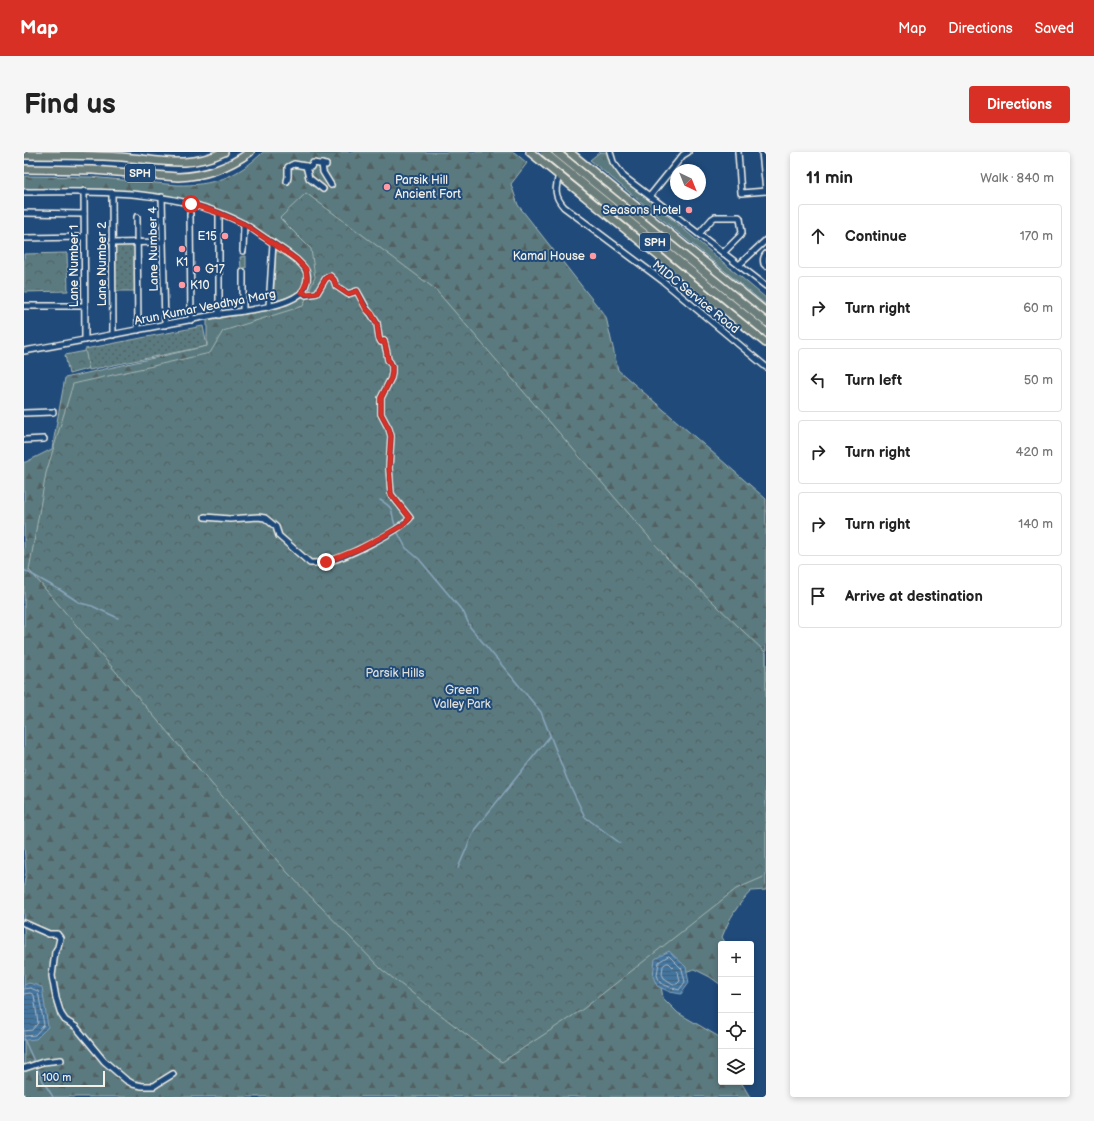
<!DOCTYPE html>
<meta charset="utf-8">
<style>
:root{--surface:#fff;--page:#f6f6f6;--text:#222;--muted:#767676;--line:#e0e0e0;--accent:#d93025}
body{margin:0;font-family:"Balsamiq Sans",sans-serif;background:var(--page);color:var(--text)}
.controls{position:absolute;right:12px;bottom:12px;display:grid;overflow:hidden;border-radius:4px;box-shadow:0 2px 6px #0003}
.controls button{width:36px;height:36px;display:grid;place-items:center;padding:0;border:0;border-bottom:1px solid var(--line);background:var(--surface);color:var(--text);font:20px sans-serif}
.compass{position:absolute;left:646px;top:12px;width:36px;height:36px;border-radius:50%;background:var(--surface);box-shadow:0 2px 6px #0003;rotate:137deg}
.scale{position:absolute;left:12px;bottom:10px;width:69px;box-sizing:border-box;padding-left:4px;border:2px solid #f4f1e8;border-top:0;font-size:11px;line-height:14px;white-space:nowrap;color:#f4f1e8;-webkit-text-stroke:3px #1f4a7a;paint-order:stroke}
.stop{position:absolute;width:12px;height:12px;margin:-9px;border:3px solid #d93025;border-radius:50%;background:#fff}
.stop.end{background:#d93025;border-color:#fff;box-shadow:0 1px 4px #0008}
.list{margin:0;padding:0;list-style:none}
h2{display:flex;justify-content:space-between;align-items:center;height:52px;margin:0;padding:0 16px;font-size:17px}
h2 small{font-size:13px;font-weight:400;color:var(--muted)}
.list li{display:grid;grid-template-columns:26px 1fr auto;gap:12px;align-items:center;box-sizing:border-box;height:64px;margin:0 8px 8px;padding:0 8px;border:1px solid var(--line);border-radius:4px}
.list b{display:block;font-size:15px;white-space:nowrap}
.list em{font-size:13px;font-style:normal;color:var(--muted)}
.icon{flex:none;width:22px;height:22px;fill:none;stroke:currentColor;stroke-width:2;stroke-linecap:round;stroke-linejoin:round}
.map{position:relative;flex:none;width:742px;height:945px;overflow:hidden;border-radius:4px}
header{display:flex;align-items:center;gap:24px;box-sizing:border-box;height:56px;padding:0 20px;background:var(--accent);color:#fff}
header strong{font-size:19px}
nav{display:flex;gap:22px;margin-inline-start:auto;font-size:14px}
.intro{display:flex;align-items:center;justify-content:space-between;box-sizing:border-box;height:96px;padding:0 24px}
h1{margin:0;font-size:28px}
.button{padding:10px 18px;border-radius:4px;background:var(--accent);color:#fff;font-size:14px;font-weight:700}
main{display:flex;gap:24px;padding:0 24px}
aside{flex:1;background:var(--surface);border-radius:4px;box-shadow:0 2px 6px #0003}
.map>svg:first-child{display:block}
</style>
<header>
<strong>Map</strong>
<nav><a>Map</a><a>Directions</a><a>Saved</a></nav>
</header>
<div class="intro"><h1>Find us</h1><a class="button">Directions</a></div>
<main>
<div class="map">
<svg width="742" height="945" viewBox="0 0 742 945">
<defs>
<pattern id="grass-tufts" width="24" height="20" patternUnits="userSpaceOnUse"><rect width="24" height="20" fill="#5a7a7f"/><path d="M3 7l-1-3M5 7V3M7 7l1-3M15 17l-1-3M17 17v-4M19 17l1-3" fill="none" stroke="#526162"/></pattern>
<pattern id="forest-firs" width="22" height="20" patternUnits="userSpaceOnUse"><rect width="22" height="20" fill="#5a7a7f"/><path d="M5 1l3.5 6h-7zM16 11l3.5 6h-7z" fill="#526162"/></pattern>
<pattern id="park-crowns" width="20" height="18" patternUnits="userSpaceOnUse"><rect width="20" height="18" fill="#5a7a7f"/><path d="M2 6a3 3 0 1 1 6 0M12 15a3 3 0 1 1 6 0" fill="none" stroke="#526162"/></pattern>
<pattern id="garden-dots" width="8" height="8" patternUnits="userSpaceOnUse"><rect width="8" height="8" fill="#5a7a7f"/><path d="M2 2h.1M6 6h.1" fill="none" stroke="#526162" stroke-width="1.8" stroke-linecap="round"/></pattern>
<pattern id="water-rules" width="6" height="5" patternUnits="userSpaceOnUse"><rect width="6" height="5" fill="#4374a0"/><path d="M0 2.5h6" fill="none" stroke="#465e73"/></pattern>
</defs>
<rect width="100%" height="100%" fill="#1f4a7a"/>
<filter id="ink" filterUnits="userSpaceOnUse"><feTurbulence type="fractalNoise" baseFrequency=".025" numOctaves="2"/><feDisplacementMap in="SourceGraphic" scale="8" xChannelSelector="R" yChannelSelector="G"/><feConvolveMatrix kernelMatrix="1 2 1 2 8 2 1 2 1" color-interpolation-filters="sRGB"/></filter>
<g filter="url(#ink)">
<path fill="url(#grass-tufts)" stroke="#a7b6b4" d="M 576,0 L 583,0 C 589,19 599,27 614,39 L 742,146 L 742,153 L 566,8 Z"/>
<path fill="url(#forest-firs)" stroke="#a7b6b4" d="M 239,0 L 490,0 L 503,11 L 487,32 L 494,53 L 582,165 L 594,218 L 742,347 L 742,738 L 727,739 C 713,754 706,765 698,785 L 702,792 L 697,792 L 697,833 L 686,825 L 670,817 L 636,828 L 639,846 L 654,861 L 697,886 L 697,930 L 717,930 L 726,945 L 0,945 L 0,732 L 2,720 L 0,694 L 0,310 L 2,310 L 28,297 L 41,226 L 183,194 L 183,168 C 205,164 266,158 279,142 C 282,140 283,135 285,131 L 276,118 L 249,88 L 196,58 L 168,48 L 0,36 L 0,24 L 66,25 L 153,33 C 188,34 214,25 239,0 Z"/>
<g fill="url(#park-crowns)" stroke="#a7b6b4">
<polygon points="282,41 375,110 411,137 643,406 742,501 742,724 712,737 559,857 478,910 357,817 263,720 5,418 22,321 49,232 186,201 199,179 279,154 291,125 287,97 256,66"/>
<path d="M 252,98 L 268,108 L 279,119 C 282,141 268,145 249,149 Z"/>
<polygon points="43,101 44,139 0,140 0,102"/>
<polygon points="222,104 222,116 217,116 216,105"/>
<polygon points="62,199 67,216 45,222 41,203"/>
</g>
<g fill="url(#garden-dots)" stroke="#a7b6b4">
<polygon points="111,93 112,139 91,139 91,94"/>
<polygon points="179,174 183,194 65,218 61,197"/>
</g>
<g fill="url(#water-rules)" stroke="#8aa6bd">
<polygon points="645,799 662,815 665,831 657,842 646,840 633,834 629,824 631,807"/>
<polygon points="5,831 18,835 24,875 12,887 2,888 0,889 0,833"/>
</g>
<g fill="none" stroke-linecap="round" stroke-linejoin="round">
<g stroke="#adbfcb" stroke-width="1">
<polygon points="645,804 658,817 661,830 655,838 648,836 636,831 633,823 635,810"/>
<polygon points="643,811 645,811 654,820 656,829 653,832 649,832 640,826 638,822 639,814"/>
<polyline points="0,837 6,836 14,839 20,873 11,883 0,884"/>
<polyline points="0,842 6,841 10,843 14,871 8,878 0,879"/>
</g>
<g stroke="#8aa6bd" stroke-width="1.5">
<path d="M 356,348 C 374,358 365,361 372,375"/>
<polyline points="373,379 382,396 395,407 440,461 446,475 517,560 543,627 561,665 596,691"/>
<polyline points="0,418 36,438 56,451 68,454 94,466"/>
<polyline points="434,716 451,677 526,584"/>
<polyline points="0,887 19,929 29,945"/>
</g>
<g stroke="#f4f1e8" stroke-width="8">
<g id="minor">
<polyline points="586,0 589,10 600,25 636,52 742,134"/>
<polyline points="714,0 717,41 742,39"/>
<polyline points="738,0 742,39"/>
<polyline points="298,12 299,20 307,33"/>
<polyline points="282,14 285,26 299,37"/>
<path d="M 535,23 C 531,37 530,44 540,55 L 639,129 L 742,215"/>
<polyline points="263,29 264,25 264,15 270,12 287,15 289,11 302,13"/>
<polyline points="60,39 61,188"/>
<path d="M 0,40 C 72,39 155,37 220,72 C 228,76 235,82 243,87 C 253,94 266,101 275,110 C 277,112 280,115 281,117 C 286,124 282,137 276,142 C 257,157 214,159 190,163 C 127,175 63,188 0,199"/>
<polyline points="88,41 89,183"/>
<polyline points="626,44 659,3 664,0"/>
<polyline points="138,45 141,173"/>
<polyline points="0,61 60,62"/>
<polyline points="166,62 167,168"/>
<polyline points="113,65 114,178"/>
<polyline points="675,82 688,67 691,65 715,65 716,66 718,80 716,84 699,101"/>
<polyline points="0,86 60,85"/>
<polyline points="88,91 139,90"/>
<polyline points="219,99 220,72"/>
<path d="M 742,102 C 739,105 739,108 740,112 L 742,114"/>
<polyline points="715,113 742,88"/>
<polyline points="0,154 61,154"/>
<polyline points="245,154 249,91"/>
<polyline points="219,159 219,120"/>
<polyline points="195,163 195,61"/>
<polyline points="0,261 29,260"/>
<polyline points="0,288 20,287"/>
<path d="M 181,365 L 206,367 L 234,365 L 241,366 L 252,375 L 255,384 L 286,411 C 291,411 296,411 301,410 C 319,407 374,380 386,366 L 367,342 L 365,316 L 367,284 L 365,277 L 357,262 L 357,246 L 367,226 L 368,220 L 368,214 L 366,210 L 364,208 L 363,201 L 360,189 L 357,190 L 355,186 L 353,171 L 347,162 L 343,157 L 333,139 L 324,142 L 312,134 L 310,128 L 306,124 L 302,126 L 293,141 L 282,143 L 278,140"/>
<polyline points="0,771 25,782 33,782 36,786 34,795 31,800 28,824 32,846 37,862 41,868 52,875 80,909 102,928 109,932 118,934 130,934 136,930 149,922"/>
<polyline points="1,916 19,910 37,908"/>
</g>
</g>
<g stroke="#f4f1e8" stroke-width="10">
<g id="highway">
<polyline points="506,0 742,191"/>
<polyline points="545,0 742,160"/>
<path d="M 0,3 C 33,3 65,3 98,5 C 136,8 164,17 200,0"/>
<path d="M 0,17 L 69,18 L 154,25 C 181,24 204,16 226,0"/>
</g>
</g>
<use href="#minor" stroke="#1f4a7a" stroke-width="5"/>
<use href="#highway" stroke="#6c7e7c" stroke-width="7"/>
<g stroke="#f4f1e8" stroke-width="10" stroke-linecap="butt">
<g id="highway-bridge">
<polyline points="520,0 742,180"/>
<polyline points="532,0 742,170"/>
</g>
</g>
<use href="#highway-bridge" stroke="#6c7e7c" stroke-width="7"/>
</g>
</g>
<g fill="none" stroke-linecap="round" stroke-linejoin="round" filter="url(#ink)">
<polyline stroke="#d93025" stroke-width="5" points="167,52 195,61 220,72 272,107 282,117 283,129 278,140 282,142 293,141 302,126 306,124 310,128 312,134 324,142 333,139 342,157 348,162 353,172 355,186 357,190 360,189 362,196 364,208 366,210 368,214 368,220 367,226 357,246 357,262 365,277 367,284 365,316 367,342 386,366 378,374 335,397 302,410"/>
</g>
<g fill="#ff9aa2" stroke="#1f4a7a" stroke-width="1.5">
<circle cx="363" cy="35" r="4"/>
<circle cx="665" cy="58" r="4"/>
<circle cx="201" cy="84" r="4"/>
<circle cx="158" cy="97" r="4"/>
<circle cx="569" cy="104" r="4"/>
<circle cx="173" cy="117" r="4"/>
<circle cx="158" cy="133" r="4"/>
</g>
<g text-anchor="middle" stroke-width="4" stroke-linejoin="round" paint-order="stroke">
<g fill="#1f4a7a" stroke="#b4bfc7" stroke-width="1">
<rect x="101" y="12" width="30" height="18" rx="3"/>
<rect x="616" y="81" width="30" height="18" rx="3"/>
</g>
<g font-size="11" font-weight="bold" fill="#f4f1e8">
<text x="116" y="25">SPH</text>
<text x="631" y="94">SPH</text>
</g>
<g font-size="12" fill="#f4f1e8" stroke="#1f4a7a" text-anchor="start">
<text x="371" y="32">Parsik Hill<tspan x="371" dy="14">Ancient Fort</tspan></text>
<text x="657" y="62" text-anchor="end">Seasons Hotel</text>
<text x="193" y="88" text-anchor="end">E15</text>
<text x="561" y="108" text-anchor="end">Kamal House</text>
<text x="158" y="114" text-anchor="middle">K1</text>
<text x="181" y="121">G17</text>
<text x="166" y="137">K10</text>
</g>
<g font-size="12" fill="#f4f1e8" stroke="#1f4a7a">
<text transform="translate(129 97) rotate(-91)" y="4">Lane Number 4</text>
<text transform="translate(78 112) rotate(-90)" y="4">Lane Number 2</text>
<text transform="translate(50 114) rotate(-90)" y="4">Lane Number 1</text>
<text transform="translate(672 145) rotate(39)" y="4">MIDC Service Road</text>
<text transform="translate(181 155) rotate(-11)" y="4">Arun Kumar Veadhya Marg</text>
</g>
<g font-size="12" fill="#dddfd8" stroke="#1f4a7a">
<text x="371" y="525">Parsik Hills</text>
<text x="438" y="542">Green<tspan x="438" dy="14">Valley Park</tspan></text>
</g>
</g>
</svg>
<div class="controls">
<button>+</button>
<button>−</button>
<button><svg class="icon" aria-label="locate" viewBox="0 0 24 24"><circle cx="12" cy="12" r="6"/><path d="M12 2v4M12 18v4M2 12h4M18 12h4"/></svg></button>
<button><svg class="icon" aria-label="layers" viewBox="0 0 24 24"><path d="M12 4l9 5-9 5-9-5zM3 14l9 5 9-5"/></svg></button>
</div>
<svg class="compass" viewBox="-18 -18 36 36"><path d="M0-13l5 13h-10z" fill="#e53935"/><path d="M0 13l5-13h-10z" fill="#767676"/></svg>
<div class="scale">100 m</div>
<div class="stop" style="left:167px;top:52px"></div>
<div class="stop end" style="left:302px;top:410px"></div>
</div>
<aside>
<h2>11 min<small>Walk · 840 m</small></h2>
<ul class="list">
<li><svg class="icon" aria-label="ahead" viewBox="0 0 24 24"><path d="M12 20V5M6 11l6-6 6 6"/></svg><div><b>Continue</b></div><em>170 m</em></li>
<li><svg class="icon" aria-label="right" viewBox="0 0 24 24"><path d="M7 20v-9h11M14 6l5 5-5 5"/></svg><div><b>Turn right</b></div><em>60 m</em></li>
<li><svg class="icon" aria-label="left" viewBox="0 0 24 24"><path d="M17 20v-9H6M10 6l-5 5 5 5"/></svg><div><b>Turn left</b></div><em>50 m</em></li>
<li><svg class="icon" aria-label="right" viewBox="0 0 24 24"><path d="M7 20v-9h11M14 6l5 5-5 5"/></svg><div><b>Turn right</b></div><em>420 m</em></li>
<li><svg class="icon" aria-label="right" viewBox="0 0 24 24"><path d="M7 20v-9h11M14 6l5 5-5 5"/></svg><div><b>Turn right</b></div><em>140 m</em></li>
<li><svg class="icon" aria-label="arrive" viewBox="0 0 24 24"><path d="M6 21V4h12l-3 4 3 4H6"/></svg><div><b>Arrive at destination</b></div></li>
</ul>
</aside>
</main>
